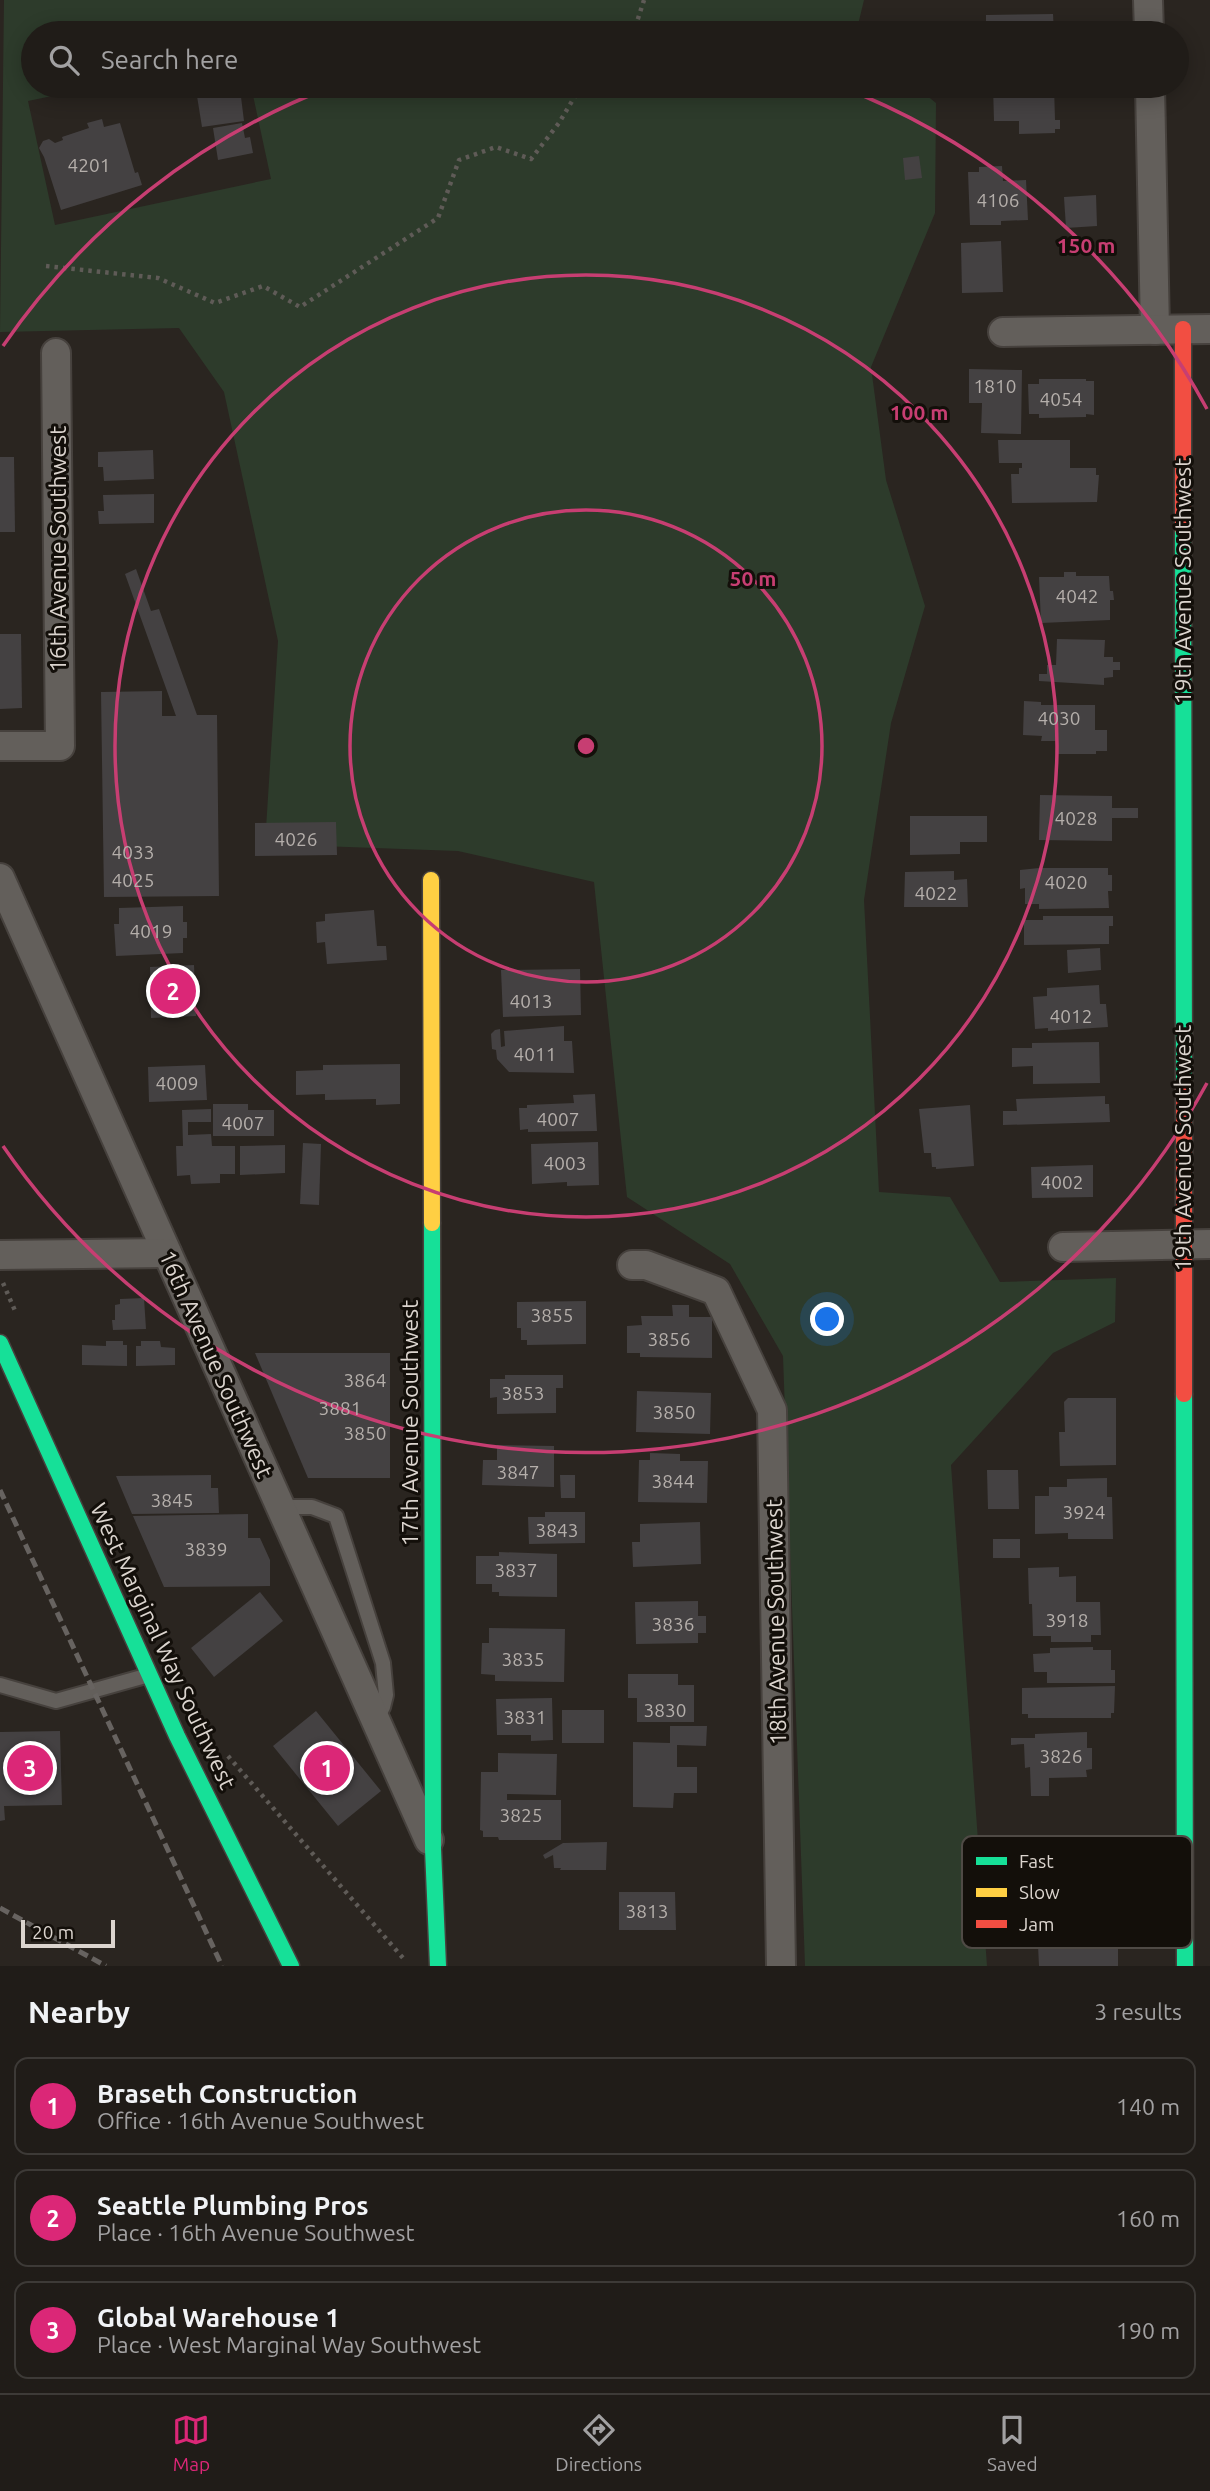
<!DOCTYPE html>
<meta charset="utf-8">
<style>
:root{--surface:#201c18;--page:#2d2925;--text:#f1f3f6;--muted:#a2a1a2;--line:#3d3a37;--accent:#db2777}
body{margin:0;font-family:Ubuntu,sans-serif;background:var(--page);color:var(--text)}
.scale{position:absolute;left:21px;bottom:18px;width:94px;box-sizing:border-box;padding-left:7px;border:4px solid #dbd4ce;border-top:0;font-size:19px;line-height:24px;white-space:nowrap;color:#dbd4ce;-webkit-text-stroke:5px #130f0a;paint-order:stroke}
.you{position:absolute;left:828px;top:1320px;width:24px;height:24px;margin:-18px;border:5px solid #fff;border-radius:50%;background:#1a73e8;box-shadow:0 0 0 10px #1a73e833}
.badge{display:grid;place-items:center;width:46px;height:46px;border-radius:50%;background:var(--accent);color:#fff;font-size:23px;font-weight:700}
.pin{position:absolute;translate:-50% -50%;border:4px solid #fff;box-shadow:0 2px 7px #0006}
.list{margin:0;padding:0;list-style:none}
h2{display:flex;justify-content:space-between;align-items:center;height:91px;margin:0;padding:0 28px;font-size:30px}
h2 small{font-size:23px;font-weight:400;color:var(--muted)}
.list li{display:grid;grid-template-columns:46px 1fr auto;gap:21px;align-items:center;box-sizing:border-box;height:98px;margin:0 14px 14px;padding:0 14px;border:2px solid var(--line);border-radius:14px}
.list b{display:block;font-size:26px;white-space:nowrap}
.list p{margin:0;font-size:23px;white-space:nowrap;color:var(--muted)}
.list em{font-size:23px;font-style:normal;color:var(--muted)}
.icon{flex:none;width:38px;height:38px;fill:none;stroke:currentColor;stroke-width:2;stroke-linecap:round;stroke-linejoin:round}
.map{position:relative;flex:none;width:1210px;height:1966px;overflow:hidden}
.search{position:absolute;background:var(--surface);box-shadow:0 4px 18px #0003;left:21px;right:21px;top:21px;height:77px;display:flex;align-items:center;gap:18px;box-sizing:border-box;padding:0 24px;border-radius:38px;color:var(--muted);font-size:26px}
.sheet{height:427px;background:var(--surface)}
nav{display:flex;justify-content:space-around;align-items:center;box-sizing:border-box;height:98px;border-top:2px solid var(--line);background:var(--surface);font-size:19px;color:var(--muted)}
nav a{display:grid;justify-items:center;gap:4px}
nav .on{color:var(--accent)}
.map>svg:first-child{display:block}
</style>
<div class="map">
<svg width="1210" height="1966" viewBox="0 0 1210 1966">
<rect width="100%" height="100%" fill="#2a2520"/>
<polygon fill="#2d3b2b" points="4,0 864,0 856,33 33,33 33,86 100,86 28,101 55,225 271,179 251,86 915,86 936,103 935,213 871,367 886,480 925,606 891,723 864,900 879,1192 950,1197 1000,1282 1116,1278 1115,1322 1053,1353 951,1465 987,1966 805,1966 783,1356 730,1264 627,1197 594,882 458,851 265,844 278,641 224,392 179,328 0,332"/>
<g fill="#444142">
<polygon points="1053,14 1054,33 986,33 986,15"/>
<polygon points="993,86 1054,86 1055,120 1060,120 1060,129 1055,129 1055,133 1019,134 1019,121 994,121"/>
<polygon points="240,89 244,121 202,127 197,96"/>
<polygon points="102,119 104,127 120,123 135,173 138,172 142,185 61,210 44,157 39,148 43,141 49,139 55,143 63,140 62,137 89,128 87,123"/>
<polygon points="242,123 245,138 250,137 253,153 218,160 213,128"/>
<polygon points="919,156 922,178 905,180 903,158"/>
<polygon points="1002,166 1003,181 1026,180 1028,220 1001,221 1001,225 970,225 968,172 979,172 979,167"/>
<polygon points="1096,195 1097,226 1066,228 1064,197"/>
<polygon points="1001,241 1003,292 962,293 961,243"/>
<polygon points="969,369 1022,370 1021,434 981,433 982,403 969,403"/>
<polygon points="1039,379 1086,379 1086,381 1094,381 1094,415 1086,414 1086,417 1039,418 1039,414 1029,414 1028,384 1039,384"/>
<polygon points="998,440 1070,440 1070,468 1096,468 1096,475 1099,475 1097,502 1012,503 1011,474 1019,474 1019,468 1022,468 1022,463 999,463"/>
<polygon points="153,450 154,479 104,481 103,467 98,467 98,452"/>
<polygon points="0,457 14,457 15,532 0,532"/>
<polygon points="154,494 154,523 99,524 98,511 104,511 103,495"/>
<polygon points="136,569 151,611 159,609 197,715 217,715 219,896 104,897 101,692 162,691 162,716 176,716 125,574"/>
<polygon points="1064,572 1076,572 1076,576 1109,576 1110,591 1113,591 1114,600 1110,600 1110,620 1041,623 1039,577 1064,577"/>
<polygon points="0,634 21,634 22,708 0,709"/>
<polygon points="1057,639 1105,640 1104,657 1113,657 1113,662 1120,662 1120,670 1113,670 1113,677 1104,678 1104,685 1039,681 1039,674 1047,674 1047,665 1056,665"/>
<polygon points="1024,701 1041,702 1041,705 1095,705 1095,730 1107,730 1107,751 1096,751 1096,754 1057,754 1057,741 1041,741 1042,736 1023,735"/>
<polygon points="1040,795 1112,796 1112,808 1138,808 1138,818 1112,818 1112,841 1039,840"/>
<polygon points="910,816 987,816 987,842 960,842 960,854 910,855"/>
<polygon points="336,822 337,855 255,856 255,823"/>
<polygon points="1039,868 1108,868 1108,875 1112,875 1112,891 1108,891 1109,908 1039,909 1039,904 1025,904 1025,888 1020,889 1020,870"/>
<polygon points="954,871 954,880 967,879 968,907 904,907 905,872"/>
<polygon points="183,906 183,922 187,922 187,938 183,938 183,953 116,956 114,924 119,924 119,908"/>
<polygon points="374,910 377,946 386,946 387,960 327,964 325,942 317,943 316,922 325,921 325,914"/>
<polygon points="1043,916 1113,916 1113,926 1109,926 1109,944 1024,945 1024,920 1043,920"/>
<polygon points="1100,948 1101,970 1068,973 1067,950"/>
<polygon points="194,965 196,1016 151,1018 150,967"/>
<polygon points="580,969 581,1015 503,1017 501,970"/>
<polygon points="1099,985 1100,1004 1106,1004 1108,1027 1048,1031 1048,1028 1035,1029 1033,997 1047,996 1047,988"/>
<polygon points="564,1026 564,1041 572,1041 574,1073 509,1072 497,1059 496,1050 492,1049 491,1034 495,1030 500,1029 501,1047 505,1046 504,1031"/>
<polygon points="1099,1042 1100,1083 1033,1084 1033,1066 1012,1067 1012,1048 1032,1048 1032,1043"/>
<polygon points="400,1064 400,1104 376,1105 376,1099 325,1100 325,1094 296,1095 296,1071 323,1070 323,1065"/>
<polygon points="205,1065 207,1100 149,1102 148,1067"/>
<polygon points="595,1094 597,1131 528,1132 528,1129 520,1130 519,1108 527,1108 527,1105 574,1103 573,1095"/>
<polygon points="1105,1096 1105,1104 1109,1104 1110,1122 1003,1125 1003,1111 1017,1111 1016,1099"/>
<polygon points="213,1104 248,1104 248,1110 274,1110 274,1136 213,1136"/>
<polygon points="970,1105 974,1166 936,1169 936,1167 932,1167 931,1153 924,1153 919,1109"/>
<polygon points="211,1109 211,1122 188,1122 188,1135 211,1134 212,1146 235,1146 235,1174 220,1174 220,1183 191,1184 190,1175 177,1176 176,1146 183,1146 182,1110"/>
<polygon points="598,1142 599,1185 567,1186 567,1182 532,1184 531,1144"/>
<polygon points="303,1143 321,1144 319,1205 300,1204"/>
<polygon points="285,1145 285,1173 240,1175 240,1146"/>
<polygon points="1093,1165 1093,1197 1032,1198 1031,1167"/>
<polygon points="144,1298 146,1329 113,1330 112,1320 115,1320 115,1305 120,1304 120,1299"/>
<polygon points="586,1301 586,1344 527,1345 527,1340 521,1340 521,1328 517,1328 517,1302"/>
<polygon points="672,1305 689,1305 689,1317 712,1317 712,1358 640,1357 640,1353 627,1353 627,1326 642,1325 641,1316 673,1316"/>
<polygon points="106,1341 123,1341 123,1345 127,1345 127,1366 82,1365 82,1345 106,1346"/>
<polygon points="141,1341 160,1341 161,1347 175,1348 175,1365 136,1366 136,1346 141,1346"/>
<polygon points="255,1353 390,1353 390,1478 308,1478"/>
<polygon points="505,1375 563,1375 563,1388 556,1388 556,1413 497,1414 497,1397 490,1398 490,1379 505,1379"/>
<polygon points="637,1391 711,1393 710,1434 636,1432"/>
<polygon points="1068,1398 1116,1398 1116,1465 1060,1466 1059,1432 1065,1432 1064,1402"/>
<polygon points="497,1445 554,1446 554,1487 482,1485 483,1460 497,1460"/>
<polygon points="650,1453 680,1454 680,1461 708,1461 707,1503 638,1502 639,1460 650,1460"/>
<polygon points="987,1470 1018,1470 1019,1509 988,1509"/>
<polygon points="211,1475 211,1488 218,1488 219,1513 132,1514 116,1476"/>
<polygon points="560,1475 575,1475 575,1498 561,1498"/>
<polygon points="1107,1478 1107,1497 1112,1497 1113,1539 1068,1539 1068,1533 1035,1534 1035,1496 1049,1496 1049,1487 1067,1487 1067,1479"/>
<polygon points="545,1512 585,1512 585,1543 529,1544 528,1517 545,1517"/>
<polygon points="248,1514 248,1538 260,1538 270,1560 270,1586 164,1587 133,1516"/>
<polygon points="700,1522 701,1564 633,1567 632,1542 640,1542 640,1524"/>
<rect x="993" y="1539" width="27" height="19"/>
<polygon points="499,1552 557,1554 557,1597 499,1596 499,1592 492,1592 492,1584 476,1584 476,1556 499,1556"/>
<polygon points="1059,1567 1059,1577 1076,1576 1076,1602 1100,1602 1101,1635 1091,1635 1091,1642 1051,1642 1051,1636 1033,1636 1032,1604 1029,1604 1028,1568"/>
<polygon points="260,1592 283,1621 214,1677 191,1648"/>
<polygon points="698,1601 698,1616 706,1616 706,1633 698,1633 698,1643 636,1644 635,1602"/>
<polygon points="489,1628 565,1629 564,1682 495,1681 495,1675 481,1674 482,1643 489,1643"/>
<polygon points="1093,1647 1093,1650 1111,1650 1111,1670 1115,1670 1115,1683 1047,1683 1047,1672 1034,1672 1033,1654 1050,1653 1050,1648"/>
<polygon points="628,1674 678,1674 678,1685 694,1685 694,1722 637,1722 637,1698 628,1698"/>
<polygon points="1115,1686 1114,1713 1111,1713 1111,1718 1028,1718 1028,1714 1022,1714 1022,1688"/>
<polygon points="552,1698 553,1740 531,1741 531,1735 497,1735 496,1699"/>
<rect x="562" y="1710" width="42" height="33"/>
<polygon points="316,1711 381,1791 338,1826 273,1746"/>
<polygon points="670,1726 707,1726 706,1746 677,1745 677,1767 697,1767 697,1793 674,1793 673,1808 633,1807 633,1742 670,1743"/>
<polygon points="60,1731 62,1805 4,1806 5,1820 0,1821 0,1732"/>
<polygon points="1087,1732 1087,1748 1092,1748 1092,1769 1086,1770 1087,1777 1049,1778 1049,1796 1031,1796 1030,1767 1025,1768 1024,1744 1011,1745 1011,1738 1035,1738 1035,1734"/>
<polygon points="498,1753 557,1754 556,1795 507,1794 507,1800 561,1800 561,1840 499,1840 498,1837 483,1837 483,1831 480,1830 481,1772 498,1772"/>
<polygon points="1118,1835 1119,1893 1110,1893 1111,1928 1065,1930 1064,1896 1069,1896 1067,1836"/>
<polygon points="607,1842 606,1870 560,1870 561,1868 554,1868 553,1855 545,1859 543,1855 563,1843"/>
<polygon points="619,1892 675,1892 676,1930 619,1930"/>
<polygon points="1082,1938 1092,1938 1092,1943 1118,1943 1118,1966 1039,1966 1038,1945 1055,1945 1054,1939 1063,1939 1063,1944 1083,1944"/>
</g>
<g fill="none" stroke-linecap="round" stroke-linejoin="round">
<g stroke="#46413d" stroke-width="18">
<g id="lane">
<polyline points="280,1507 312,1507 336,1516 383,1663 386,1695 383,1707 376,1720"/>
<polyline points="0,1685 56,1701 149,1675"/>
</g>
</g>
<g stroke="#46413d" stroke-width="32">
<g id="street">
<polyline points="1148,0 1149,33"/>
<polyline points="1150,86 1155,330"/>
<polyline points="1003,332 1210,329"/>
<polyline points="0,746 60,746 56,353"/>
<polyline points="0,878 429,1840"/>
<polyline points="1063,1247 1210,1244"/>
<polyline points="0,1255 167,1253"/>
<polyline points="632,1265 646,1265 716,1291 772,1410 781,1966"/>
</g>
</g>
<g stroke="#46413d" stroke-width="19">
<g id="fast">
<polyline points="1183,529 1184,1083"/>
<polyline points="432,1223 433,1849 438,1966"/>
<polyline points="0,1343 177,1736 291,1966"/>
<polyline points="1184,1394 1185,1966"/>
</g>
</g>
<g stroke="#46413d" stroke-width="19">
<polyline id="slow" points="431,880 432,1223"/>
</g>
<g stroke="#46413d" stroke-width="19">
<g id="jam">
<polyline points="1183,329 1183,529"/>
<polyline points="1184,1083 1184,1394"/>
</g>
</g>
<g stroke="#5f5b57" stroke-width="4.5" stroke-dasharray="3.5 5" stroke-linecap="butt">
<polyline points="629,33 635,28 644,0"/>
<polyline points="46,266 158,278 215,303 263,286 300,307 438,218 459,160 496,147 531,159 559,123 581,86"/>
<polyline points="3,1283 16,1313"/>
<polyline points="228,1756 403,1958"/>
</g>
<use href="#lane" stroke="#635f5b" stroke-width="14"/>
<use href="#street" stroke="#635f5b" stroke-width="28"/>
<use href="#fast" stroke="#16e098" stroke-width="16"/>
<use href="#slow" stroke="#ffcf43" stroke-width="16"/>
<use href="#jam" stroke="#f24e42" stroke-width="16"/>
<g stroke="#676360" stroke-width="5" stroke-dasharray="10 5" stroke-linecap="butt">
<polyline points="0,1490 222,1966"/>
<polyline points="0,1908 106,1966"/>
</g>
</g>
<g fill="none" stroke="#c73e72" stroke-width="3.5">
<circle cx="586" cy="746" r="236"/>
<circle cx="586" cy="746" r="471"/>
<path d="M1207 1083A707 707 0 0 1 3 1146M3 346A707 707 0 0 1 333 86M839 86A707 707 0 0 1 1207 409"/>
</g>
<g text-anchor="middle" stroke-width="6" stroke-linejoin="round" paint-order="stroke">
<g font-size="19" fill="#b5afab">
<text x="89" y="172">4201</text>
<text x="998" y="207">4106</text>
<text x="995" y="393">1810</text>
<text x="1061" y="406">4054</text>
<text x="1077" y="603">4042</text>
<text x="1059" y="725">4030</text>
<text x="1076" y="825">4028</text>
<text x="296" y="846">4026</text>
<text x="133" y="859">4033</text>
<text x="133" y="887">4025</text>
<text x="1066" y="889">4020</text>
<text x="936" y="900">4022</text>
<text x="151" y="938">4019</text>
<text x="531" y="1008">4013</text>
<text x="1071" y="1023">4012</text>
<text x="535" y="1061">4011</text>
<text x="177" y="1090">4009</text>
<text x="558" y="1126">4007</text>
<text x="243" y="1130">4007</text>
<text x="565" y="1170">4003</text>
<text x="1062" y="1189">4002</text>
<text x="552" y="1322">3855</text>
<text x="669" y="1346">3856</text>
<text x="365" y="1387">3864</text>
<text x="523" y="1400">3853</text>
<text x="340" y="1415">3881</text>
<text x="674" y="1419">3850</text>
<text x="365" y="1440">3850</text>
<text x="518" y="1479">3847</text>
<text x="673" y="1488">3844</text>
<text x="172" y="1507">3845</text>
<text x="1084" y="1519">3924</text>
<text x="557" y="1537">3843</text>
<text x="206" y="1556">3839</text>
<text x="516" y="1577">3837</text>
<text x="1067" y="1627">3918</text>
<text x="673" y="1631">3836</text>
<text x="523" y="1666">3835</text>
<text x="665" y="1717">3830</text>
<text x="525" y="1724">3831</text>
<text x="1061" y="1763">3826</text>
<text x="521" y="1822">3825</text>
<text x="647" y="1918">3813</text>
</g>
<g font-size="23" fill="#dbd4ce" stroke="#130f0a">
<text transform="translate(58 549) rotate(-90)" y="8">16th Avenue Southwest</text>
<text transform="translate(1183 581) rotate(-90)" y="8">19th Avenue Southwest</text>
<text transform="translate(1183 1148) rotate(-90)" y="8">19th Avenue Southwest</text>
<text transform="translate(216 1364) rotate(66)" y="8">16th Avenue Southwest</text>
<text transform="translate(410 1423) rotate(-90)" y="8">17th Avenue Southwest</text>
<text transform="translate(776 1622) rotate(-91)" y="8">18th Avenue Southwest</text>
<text transform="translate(163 1646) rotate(65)" y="8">West Marginal Way Southwest</text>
</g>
</g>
<rect x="962" y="1836" width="230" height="112" rx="10" fill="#130f0a" stroke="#4f4a45" stroke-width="2"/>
<rect x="976" y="1857" width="31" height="8" fill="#16e098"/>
<rect x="976" y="1888" width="31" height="9" fill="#ffcf43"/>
<rect x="976" y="1920" width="31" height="8" fill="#f24e42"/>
<g font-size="19" fill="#dbd4ce">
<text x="1019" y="1868">Fast</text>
<text x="1019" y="1899">Slow</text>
<text x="1019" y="1931">Jam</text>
</g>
<circle cx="586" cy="746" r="10" fill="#c73e72" stroke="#130f0a" stroke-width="3.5"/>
<g font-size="21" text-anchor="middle" font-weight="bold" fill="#c73e72" stroke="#130f0a" stroke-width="6" stroke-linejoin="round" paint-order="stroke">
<text x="1086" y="253">150 m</text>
<text x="919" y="420">100 m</text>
<text x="753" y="586">50 m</text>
</g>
</svg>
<div class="scale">20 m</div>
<div class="you"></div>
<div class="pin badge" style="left:327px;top:1768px">1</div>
<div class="pin badge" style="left:173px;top:991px">2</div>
<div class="pin badge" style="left:30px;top:1768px">3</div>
<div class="search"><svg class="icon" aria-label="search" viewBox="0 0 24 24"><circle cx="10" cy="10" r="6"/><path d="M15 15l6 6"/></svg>Search here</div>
</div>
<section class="sheet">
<h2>Nearby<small>3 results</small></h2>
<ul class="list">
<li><span class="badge">1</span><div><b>Braseth Construction</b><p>Office · 16th Avenue Southwest</p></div><em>140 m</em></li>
<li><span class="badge">2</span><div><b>Seattle Plumbing Pros</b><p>Place · 16th Avenue Southwest</p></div><em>160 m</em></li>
<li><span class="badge">3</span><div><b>Global Warehouse 1</b><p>Place · West Marginal Way Southwest</p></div><em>190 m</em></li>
</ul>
</section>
<nav>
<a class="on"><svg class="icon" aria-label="map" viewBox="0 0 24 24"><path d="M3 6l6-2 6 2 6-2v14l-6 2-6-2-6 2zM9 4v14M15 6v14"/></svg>Map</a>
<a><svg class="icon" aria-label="directions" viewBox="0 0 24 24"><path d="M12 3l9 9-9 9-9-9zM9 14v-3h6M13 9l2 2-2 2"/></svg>Directions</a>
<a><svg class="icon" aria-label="saved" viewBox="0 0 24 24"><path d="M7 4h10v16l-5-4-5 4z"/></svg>Saved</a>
</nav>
